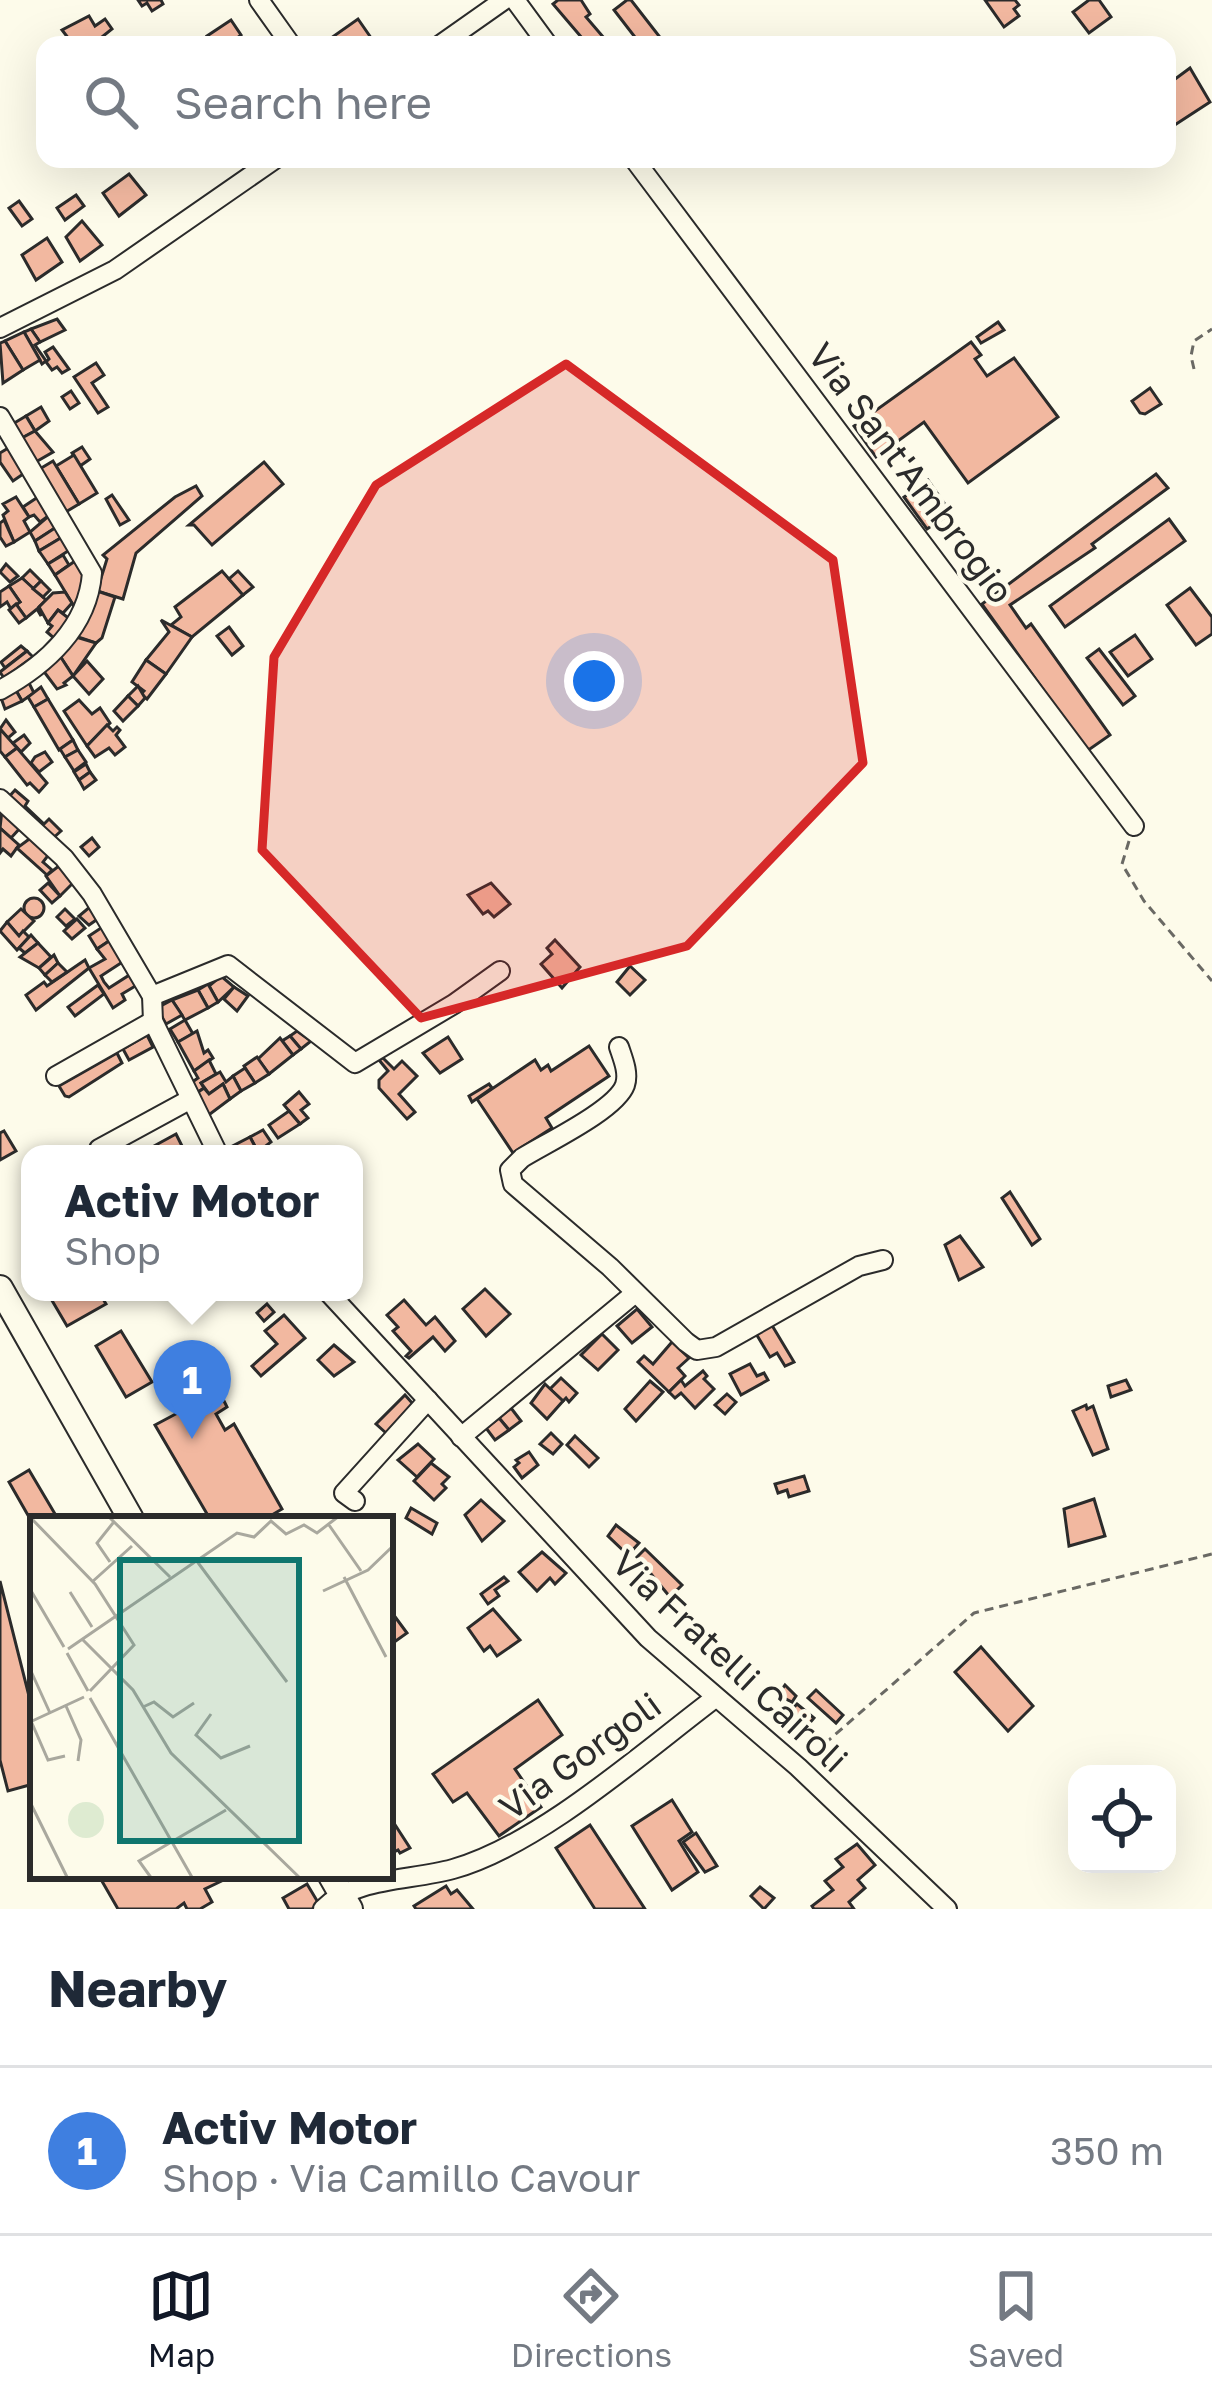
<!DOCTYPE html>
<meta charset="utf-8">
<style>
:root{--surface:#fff;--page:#f6f6f7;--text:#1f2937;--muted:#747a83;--line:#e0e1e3;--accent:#111827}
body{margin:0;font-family:"Golos Text",sans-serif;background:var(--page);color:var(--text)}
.controls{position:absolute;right:36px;bottom:36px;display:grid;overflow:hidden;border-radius:24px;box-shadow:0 12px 48px #0002}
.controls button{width:108px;height:108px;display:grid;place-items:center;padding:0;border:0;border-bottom:3px solid var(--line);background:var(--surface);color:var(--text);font:60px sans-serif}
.you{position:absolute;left:594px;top:681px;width:42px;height:42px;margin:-30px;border:9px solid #fff;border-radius:50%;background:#1a73e8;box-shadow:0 0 0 18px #1a73e833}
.badge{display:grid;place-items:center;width:78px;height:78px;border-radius:50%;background:var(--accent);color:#fff;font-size:39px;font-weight:700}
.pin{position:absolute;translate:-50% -99px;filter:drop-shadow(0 3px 6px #0008)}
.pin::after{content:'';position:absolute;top:63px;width:42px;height:36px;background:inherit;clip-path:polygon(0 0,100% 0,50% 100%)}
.popup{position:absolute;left:21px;top:1145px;width:342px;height:156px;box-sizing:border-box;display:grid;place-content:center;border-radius:24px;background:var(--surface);filter:drop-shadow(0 3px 9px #0005);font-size:39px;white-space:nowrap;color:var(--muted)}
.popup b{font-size:45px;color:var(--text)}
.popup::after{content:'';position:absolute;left:50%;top:100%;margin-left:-24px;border:24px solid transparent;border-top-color:var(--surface)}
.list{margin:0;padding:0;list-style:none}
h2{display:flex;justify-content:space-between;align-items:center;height:156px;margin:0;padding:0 48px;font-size:51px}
h2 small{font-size:39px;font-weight:400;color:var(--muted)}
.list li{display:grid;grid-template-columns:78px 1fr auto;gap:36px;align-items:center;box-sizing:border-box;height:168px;padding:0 48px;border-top:3px solid var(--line)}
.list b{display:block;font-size:45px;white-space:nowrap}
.list p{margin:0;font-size:39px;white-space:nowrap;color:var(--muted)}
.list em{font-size:39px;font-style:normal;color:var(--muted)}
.icon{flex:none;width:66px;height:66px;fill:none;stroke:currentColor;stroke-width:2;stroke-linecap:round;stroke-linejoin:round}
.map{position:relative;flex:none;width:1212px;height:1909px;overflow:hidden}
.search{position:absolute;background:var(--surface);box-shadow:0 12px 48px #0002;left:36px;right:36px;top:36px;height:132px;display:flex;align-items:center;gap:30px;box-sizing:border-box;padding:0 42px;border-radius:24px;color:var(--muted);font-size:45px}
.sheet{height:324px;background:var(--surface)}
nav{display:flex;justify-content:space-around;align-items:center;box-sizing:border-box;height:168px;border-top:3px solid var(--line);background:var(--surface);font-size:33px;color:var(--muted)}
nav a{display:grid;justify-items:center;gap:6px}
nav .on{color:var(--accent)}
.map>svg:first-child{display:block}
</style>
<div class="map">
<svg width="1212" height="1909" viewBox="0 0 1212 1909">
<rect width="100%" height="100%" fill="#fdfbea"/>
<g fill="#f2b8a0" stroke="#2b2b2b" stroke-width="3">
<polygon points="138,0 161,0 163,4 152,11 147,3 142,6"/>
<polygon points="558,0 581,0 590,14 586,17 610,45 588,45 553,4"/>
<polygon points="627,0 631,0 666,45 641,45 614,10"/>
<polygon points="985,0 1015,0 1019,5 1014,9 1019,16 1004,27"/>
<polygon points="1089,0 1099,0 1111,17 1089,33 1073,12"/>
<polygon points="89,16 95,26 105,19 112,29 92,45 61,45 69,39 62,30"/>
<polygon points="358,19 376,45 336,45 331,38"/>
<polygon points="231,20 241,35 237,38 242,45 213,45 207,36"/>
<polygon points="1190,68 1210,102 1167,130 1167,85"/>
<polygon points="129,174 146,195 119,216 103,193"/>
<polygon points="76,195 84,206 65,220 57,208"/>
<polygon points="19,201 32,219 22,226 9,208"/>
<polygon points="82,221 102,245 80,261 66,237"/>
<polygon points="47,238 62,262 36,280 22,255"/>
<polygon points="57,319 65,330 40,342 31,329"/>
<polygon points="998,322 1004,330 981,343 977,337"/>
<polygon points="31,329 40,342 35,345 46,361 42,364 24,332"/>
<polygon points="24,332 40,360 23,370 5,341"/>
<polygon points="5,341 23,370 3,383 0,343"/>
<polygon points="971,342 981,355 975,359 987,376 1014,358 1058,417 968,483 924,422 876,457 854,426"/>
<polygon points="53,347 69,369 62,373 57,367 52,370 46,362 49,359 45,352"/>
<polygon points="96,363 104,375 92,383 108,407 98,413 74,377"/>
<polygon points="1150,388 1161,404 1145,414 1140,413 1132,401"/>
<polygon points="71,391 79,403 70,409 62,397"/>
<polygon points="41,407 49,421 35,431 26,416"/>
<polygon points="26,416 35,431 20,439 11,425"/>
<polygon points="35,431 53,452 34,463 20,439"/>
<polygon points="10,447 26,472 13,481 0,462 0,453"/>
<polygon points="82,447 90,459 80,466 72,453"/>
<polygon points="74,455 97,493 79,504 56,466"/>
<polygon points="53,461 79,504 64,513 38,470"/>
<polygon points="264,462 283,484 212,545 194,525 189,525"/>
<polygon points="1156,474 1168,488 1092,544 1095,548 1010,605 1026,628 1031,624 1110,735 1087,751 982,604"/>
<polygon points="928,480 951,513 927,529 904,497"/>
<polygon points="196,486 202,496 136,553 123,599 97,591 107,559 103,555 175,497"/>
<polygon points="41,495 51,514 40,522 34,515 29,517 23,507"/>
<polygon points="112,495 129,520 120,525 106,499"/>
<polygon points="16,497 29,517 24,521 30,532 14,542 3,515 8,511 3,504"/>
<polygon points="51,514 58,526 35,541 30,532"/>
<polygon points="1169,519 1185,541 1065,627 1050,606"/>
<polygon points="4,520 14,542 6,546 0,537 0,523"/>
<polygon points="58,526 64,536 39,551 35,541"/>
<polygon points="64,536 71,549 48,564 39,551"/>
<polygon points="63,555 69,565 55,575 48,564"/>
<polygon points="78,559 85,581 75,608 55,575"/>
<polygon points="6,564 18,576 10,582 0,572"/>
<polygon points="30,570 41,581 33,589 22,578"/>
<polygon points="222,571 243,595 192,637 171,625 181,617 175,607"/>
<polygon points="238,571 253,587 243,595 229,579"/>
<polygon points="22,578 46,600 39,607 41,616 37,609 26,618 16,604 20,602 9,586"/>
<polygon points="41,581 50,590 43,597 33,589"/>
<polygon points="9,586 20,602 11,609 7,602 0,607 0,592"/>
<polygon points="1190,588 1212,617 1212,634 1196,645 1167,605"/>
<polygon points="97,591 115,597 102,638 96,643 78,637"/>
<polygon points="65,592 72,603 63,613 58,610 48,623 39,607 53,593"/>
<polygon points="16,604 26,618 19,623 9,610"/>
<polygon points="58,610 71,620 55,639 47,632 52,626 48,623"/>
<polygon points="161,620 192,637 166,674 146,660 169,632"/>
<polygon points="229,627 243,646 232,655 217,636"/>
<polygon points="1135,635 1152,659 1128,676 1110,652"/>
<polygon points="76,637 96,643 73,676 60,656"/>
<polygon points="21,646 27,651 5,668 1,662"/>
<polygon points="1099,649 1135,696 1123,705 1087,658"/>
<polygon points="27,651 33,657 4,678 0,672"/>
<polygon points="60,656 73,676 64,683 66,685 57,689 42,669"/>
<polygon points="146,660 166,674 147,699 141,694 144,691 132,682"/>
<polygon points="87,661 103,679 89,694 73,676"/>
<polygon points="27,679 34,693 22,701 14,687"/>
<polygon points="138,686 145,698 138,706 128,696"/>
<polygon points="14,687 22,701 5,709 0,695"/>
<polygon points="41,687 48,699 34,707 28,697"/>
<polygon points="128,696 138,706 123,721 114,711"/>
<polygon points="48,699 73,740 59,750 34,707"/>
<polygon points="79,700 92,714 100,708 110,723 87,746 64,711"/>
<polygon points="6,720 15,732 8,738 0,729"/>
<polygon points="107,725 113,731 117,727 120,730 116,735 125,747 115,755 109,748 95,757 87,746"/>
<polygon points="0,729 17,748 5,757 0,751"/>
<polygon points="24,735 30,743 21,752 13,743"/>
<polygon points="73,740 78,750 65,757 60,749"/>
<polygon points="17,748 47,783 39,792 30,783 27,785 5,757"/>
<polygon points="78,750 86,762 74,771 65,757"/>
<polygon points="45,752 52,762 39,772 31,763 35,757"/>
<polygon points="86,764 90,772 79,780 74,772"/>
<polygon points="90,772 96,780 84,789 79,780"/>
<polygon points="15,790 28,801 25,806 44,824 49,819 61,831 52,839 7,799"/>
<polygon points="2,810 21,827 11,838 0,828"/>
<polygon points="0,828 19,845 11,856 3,849 0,853"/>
<polygon points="32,837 50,853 43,862 52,870 47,875 17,848"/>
<polygon points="92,838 99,847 89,856 81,847"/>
<polygon points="60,865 74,882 60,896 46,876"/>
<polygon points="48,883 60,896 52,903 40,890"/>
<polygon points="491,883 510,904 494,917 488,911 483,914 468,895"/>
<circle cx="34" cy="908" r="10"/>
<polygon points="91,906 99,918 89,925 79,916"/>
<polygon points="21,909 34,921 19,936 7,922"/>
<polygon points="65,909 75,919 66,926 57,917"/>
<polygon points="77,919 85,928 72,939 64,931"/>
<polygon points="7,922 19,936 23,931 29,937 17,950 0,931"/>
<polygon points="104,926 112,939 97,949 89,936"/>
<polygon points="31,935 38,943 25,953 19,948"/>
<polygon points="112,939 124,961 101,976 104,982 109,988 131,974 137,985 122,994 125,1000 113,1008 89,968 105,959 97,949"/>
<polygon points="555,940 580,967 562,988 541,964 552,954 547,948"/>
<polygon points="38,943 51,957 39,968 20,957"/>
<polygon points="54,955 58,963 45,975 39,968"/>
<polygon points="85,960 89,968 36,1010 26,995 44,982 47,986"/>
<polygon points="58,963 67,972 52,982 45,975"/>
<polygon points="630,966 645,980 630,995 617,982"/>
<polygon points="221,976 234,987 218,1002 209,986"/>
<polygon points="208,984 218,1002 208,1008 198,990"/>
<polygon points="98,985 104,994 75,1016 68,1007"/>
<polygon points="234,987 248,996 237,1011 224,999"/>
<polygon points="198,990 208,1008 185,1020 172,1000"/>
<polygon points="172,1000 182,1015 166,1024 157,1008"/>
<polygon points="185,1020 193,1034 178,1042 170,1029"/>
<polygon points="197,1031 204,1053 208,1050 213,1058 194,1071 178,1042"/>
<polygon points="297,1031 311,1041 301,1049 290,1036"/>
<polygon points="147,1035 153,1047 129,1060 123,1049"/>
<polygon points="290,1036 301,1049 293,1055 282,1041"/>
<polygon points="448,1037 462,1059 440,1073 423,1053"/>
<polygon points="280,1038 293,1055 269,1074 258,1059"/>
<polygon points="589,1046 609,1076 546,1118 552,1128 513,1153 477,1099 535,1060 541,1070 548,1065 551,1071"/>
<polygon points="117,1053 122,1063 69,1097 65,1096 59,1086"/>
<polygon points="257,1057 269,1074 255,1083 244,1066"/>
<polygon points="383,1058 394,1069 402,1061 417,1076 399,1094 415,1112 407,1119 379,1088 379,1080 388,1071 379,1060"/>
<polygon points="209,1060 216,1074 201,1083 204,1088 194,1095 188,1085 198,1078 194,1071"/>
<polygon points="245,1068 255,1083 241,1091 233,1076"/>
<polygon points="220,1072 226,1082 233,1076 241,1091 230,1099 223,1084 209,1094 201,1083"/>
<polygon points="223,1084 230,1099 206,1117 194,1095 204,1088 209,1094"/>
<polygon points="489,1084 492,1088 472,1102 469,1096"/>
<polygon points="299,1092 309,1104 301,1110 308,1118 300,1124 284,1105"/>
<polygon points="289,1111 300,1124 278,1138 269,1125"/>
<polygon points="263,1130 271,1142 258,1152 250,1137"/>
<polygon points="4,1131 16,1151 0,1160 0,1133"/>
<polygon points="176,1134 186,1154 155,1154 154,1146"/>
<polygon points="250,1137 258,1152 227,1154 225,1150"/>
<polygon points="1010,1192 1040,1239 1032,1245 1002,1198"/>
<polygon points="960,1236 983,1267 959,1280 945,1245"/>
<polygon points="485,1289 510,1314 486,1336 463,1309"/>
<polygon points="47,1292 99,1292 106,1304 67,1326"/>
<polygon points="404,1300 426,1325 435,1317 455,1341 445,1351 433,1337 409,1358 406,1356 411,1351 393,1331 398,1327 387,1315"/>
<polygon points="267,1304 274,1312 264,1321 257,1313"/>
<polygon points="637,1309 652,1327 632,1343 617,1326"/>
<polygon points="284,1315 305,1338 261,1376 252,1366 277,1344 265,1331"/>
<polygon points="770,1322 794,1362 785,1366 777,1353 770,1357 755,1332"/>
<polygon points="121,1331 152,1382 126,1397 96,1346"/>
<polygon points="602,1334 618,1350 598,1370 581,1355"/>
<polygon points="672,1342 689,1358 678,1368 685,1376 669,1392 638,1362 644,1356 653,1364"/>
<polygon points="334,1345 354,1362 334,1376 318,1360"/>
<polygon points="750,1364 757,1376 764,1373 768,1380 741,1395 730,1374"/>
<polygon points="703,1371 707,1376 704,1379 714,1389 695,1408 681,1393 675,1398 669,1392 681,1380 685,1386"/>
<polygon points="561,1378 577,1393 569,1402 566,1398 563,1401 550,1389"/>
<polygon points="1126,1380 1131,1390 1111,1397 1108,1386"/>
<polygon points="650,1381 663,1392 636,1421 625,1409"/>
<polygon points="545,1384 563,1401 547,1419 531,1403"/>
<polygon points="219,1391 227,1407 216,1414 225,1430 234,1424 282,1509 265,1519 210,1519 155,1425"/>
<polygon points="727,1394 736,1402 725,1414 715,1405"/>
<polygon points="405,1395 413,1404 386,1433 376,1424"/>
<polygon points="1086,1405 1087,1409 1093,1406 1108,1449 1093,1455 1073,1411"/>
<polygon points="511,1408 521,1421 509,1430 499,1418"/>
<polygon points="499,1418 509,1430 495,1440 486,1428"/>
<polygon points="551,1433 562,1444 553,1454 540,1444"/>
<polygon points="575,1436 598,1458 589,1467 567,1445"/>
<polygon points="418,1444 434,1459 417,1477 398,1460"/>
<polygon points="529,1452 538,1465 522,1478 514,1467 519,1463 516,1460"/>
<polygon points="431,1463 449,1477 442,1484 446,1488 434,1500 414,1481"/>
<polygon points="29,1470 58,1519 33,1519 33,1524 9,1482"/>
<polygon points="804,1476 809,1491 789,1497 787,1490 778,1493 775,1484"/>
<polygon points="1094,1499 1105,1536 1069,1546 1064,1509"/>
<polygon points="481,1500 504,1521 482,1541 465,1515"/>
<polygon points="411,1508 437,1523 432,1534 406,1518"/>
<polygon points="616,1525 639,1543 628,1555 608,1536"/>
<polygon points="645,1549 682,1585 670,1597 637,1557"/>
<polygon points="542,1552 566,1573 555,1584 550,1578 537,1591 519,1572"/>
<polygon points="504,1577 508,1581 495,1590 499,1596 488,1604 481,1594"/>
<polygon points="0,1581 33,1712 33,1784 8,1791 0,1760"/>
<polygon points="493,1609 520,1640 497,1656 490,1646 484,1651 468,1628"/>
<polygon points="390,1610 407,1633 390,1645"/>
<polygon points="981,1647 1033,1706 1008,1731 955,1672"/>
<polygon points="785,1685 796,1696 792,1702 778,1695"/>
<polygon points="816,1690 843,1715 836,1723 808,1698"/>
<polygon points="538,1700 562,1735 515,1769 541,1807 499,1836 467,1793 453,1802 433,1774"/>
<polygon points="797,1704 814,1718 798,1737 784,1725 790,1719 787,1715"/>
<polygon points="672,1800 692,1832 679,1841 698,1872 672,1890 632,1826"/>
<polygon points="390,1817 410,1848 400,1853 398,1850 390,1854"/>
<polygon points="590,1825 645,1909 595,1909 556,1848"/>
<polygon points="696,1833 717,1866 705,1872 683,1842"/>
<polygon points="857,1844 875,1865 858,1880 865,1888 849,1902 854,1909 814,1909 812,1906 833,1890 825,1881 843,1867 836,1859"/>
<polygon points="99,1876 232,1876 205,1889 212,1902 200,1909 187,1909 184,1903 176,1909 118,1909"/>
<polygon points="307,1884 319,1904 312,1909 289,1909 283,1898"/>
<polygon points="446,1886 451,1894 457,1890 473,1909 416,1909 414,1906"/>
<polygon points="760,1887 774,1898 764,1909 751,1896"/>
</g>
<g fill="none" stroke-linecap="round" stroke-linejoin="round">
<g stroke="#2b2b2b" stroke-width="22">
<g id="minor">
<polyline points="259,0 291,45"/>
<polyline points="515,0 548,45"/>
<polyline points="440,45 504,0"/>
<polyline points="634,159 1134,826"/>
<polyline points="0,328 115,270 275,159"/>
<path d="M 0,417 L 92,573 C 88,627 46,665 0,690"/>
<polyline points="0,799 64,858 92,894 152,996 153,1021 218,1154"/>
<polyline points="152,996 228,965 355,1063 454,1004 500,971"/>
<path d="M 619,1047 C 623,1059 629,1073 625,1085 C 616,1110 546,1143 522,1158 L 510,1170 L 513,1184 L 610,1267 L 686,1342 L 697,1350 L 716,1347 L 859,1266 L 883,1260"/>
<polyline points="56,1076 153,1021"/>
<polyline points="99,1149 189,1100"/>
<polyline points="328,1292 648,1638 798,1767 947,1909"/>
<polyline points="461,1437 634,1294"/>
<polyline points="355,1501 344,1493 428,1400"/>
<path d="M 323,1909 C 355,1877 410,1881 453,1869 C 539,1845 642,1753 715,1698"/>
</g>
</g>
<g stroke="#2b2b2b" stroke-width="28">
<g id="major">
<polyline points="0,1288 131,1519"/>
<polyline points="331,1876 350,1909"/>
</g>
</g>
<g stroke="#6a6964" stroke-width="3" stroke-dasharray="9 6" stroke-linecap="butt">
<polyline points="1194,369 1191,356 1194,341 1212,329"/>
<polyline points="1129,841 1122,864 1144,901 1212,981"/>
<polyline points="813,1754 974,1613 1212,1554"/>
</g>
<use href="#minor" stroke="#fdfbea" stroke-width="18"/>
<use href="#major" stroke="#fdfbea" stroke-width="24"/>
</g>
<path fill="#d62828" fill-opacity="0.2" stroke="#d62828" stroke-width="9" stroke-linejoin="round" d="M 566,364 L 833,560 L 863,763 L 687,946 L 421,1018 L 262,850 L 274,657 L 376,485 Z"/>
<g text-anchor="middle" stroke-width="9" stroke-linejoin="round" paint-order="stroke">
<g font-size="36" fill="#2b2b2b" stroke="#fdfbea">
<text transform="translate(911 473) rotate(53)" y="13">Via Sant'Ambrogio</text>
<text transform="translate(730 1661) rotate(43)" y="13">Via Fratelli Cairoli</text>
<text transform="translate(580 1756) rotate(-36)" y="13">Via Gorgoli</text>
</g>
</g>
<g transform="translate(30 1516)">
<rect width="363" height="363" fill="#fdfbea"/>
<path d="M38 304a18 18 0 1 1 36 0a18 18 0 1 1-36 0Z" fill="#deebd1"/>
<path fill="none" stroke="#a9a89e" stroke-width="3" d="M 78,0 L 140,61M 0,1 L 65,68 L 104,129 L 60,175M 299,9 L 331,55M 166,44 L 257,166M 80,46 L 67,27 L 83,7M 314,61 L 356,141M 62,66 L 102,30M 0,73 L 34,131M 293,75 L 338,54 L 363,30M 40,76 L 62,111M 53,124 L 103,174 L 141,237 L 271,363M 38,133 L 207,17 L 224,21 L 241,5 L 256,18 L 274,9 L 287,17 L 309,0M 37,137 L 58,175M 0,153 L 20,197M 60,182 L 163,363M 36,190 L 51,224 L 48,245M 113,191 L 124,186 L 143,201 L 164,187M 181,198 L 166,219 L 191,242 L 220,230M 1,205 L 18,244 L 35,240M 0,206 L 54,181M 0,286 L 38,363M 122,363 L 109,345 L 196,294"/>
<path fill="#0f766e" fill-opacity="0.15" stroke="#0f766e" stroke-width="6" d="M 90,44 L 269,44 L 269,325 L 90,325 Z"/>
<rect width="363" height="363" fill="none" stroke="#2b2b2b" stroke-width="6"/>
</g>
</svg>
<div class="controls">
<button><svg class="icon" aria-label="locate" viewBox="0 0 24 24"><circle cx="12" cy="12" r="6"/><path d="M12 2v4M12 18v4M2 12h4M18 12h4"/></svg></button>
</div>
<div class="you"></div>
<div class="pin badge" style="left:192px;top:1439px;background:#3f7fe0">1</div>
<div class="popup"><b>Activ Motor</b>Shop</div>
<div class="search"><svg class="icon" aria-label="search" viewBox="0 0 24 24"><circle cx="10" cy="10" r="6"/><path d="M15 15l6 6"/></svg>Search here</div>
</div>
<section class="sheet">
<h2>Nearby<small></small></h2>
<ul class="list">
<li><span class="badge" style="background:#3f7fe0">1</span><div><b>Activ Motor</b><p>Shop · Via Camillo Cavour</p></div><em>350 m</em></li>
</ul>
</section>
<nav>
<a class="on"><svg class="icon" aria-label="map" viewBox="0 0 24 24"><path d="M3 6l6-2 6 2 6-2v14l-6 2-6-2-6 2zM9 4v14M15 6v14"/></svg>Map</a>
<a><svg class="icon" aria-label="directions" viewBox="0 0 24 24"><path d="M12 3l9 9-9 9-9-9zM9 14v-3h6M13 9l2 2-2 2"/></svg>Directions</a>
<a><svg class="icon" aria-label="saved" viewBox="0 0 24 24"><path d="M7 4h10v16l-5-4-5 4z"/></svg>Saved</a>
</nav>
